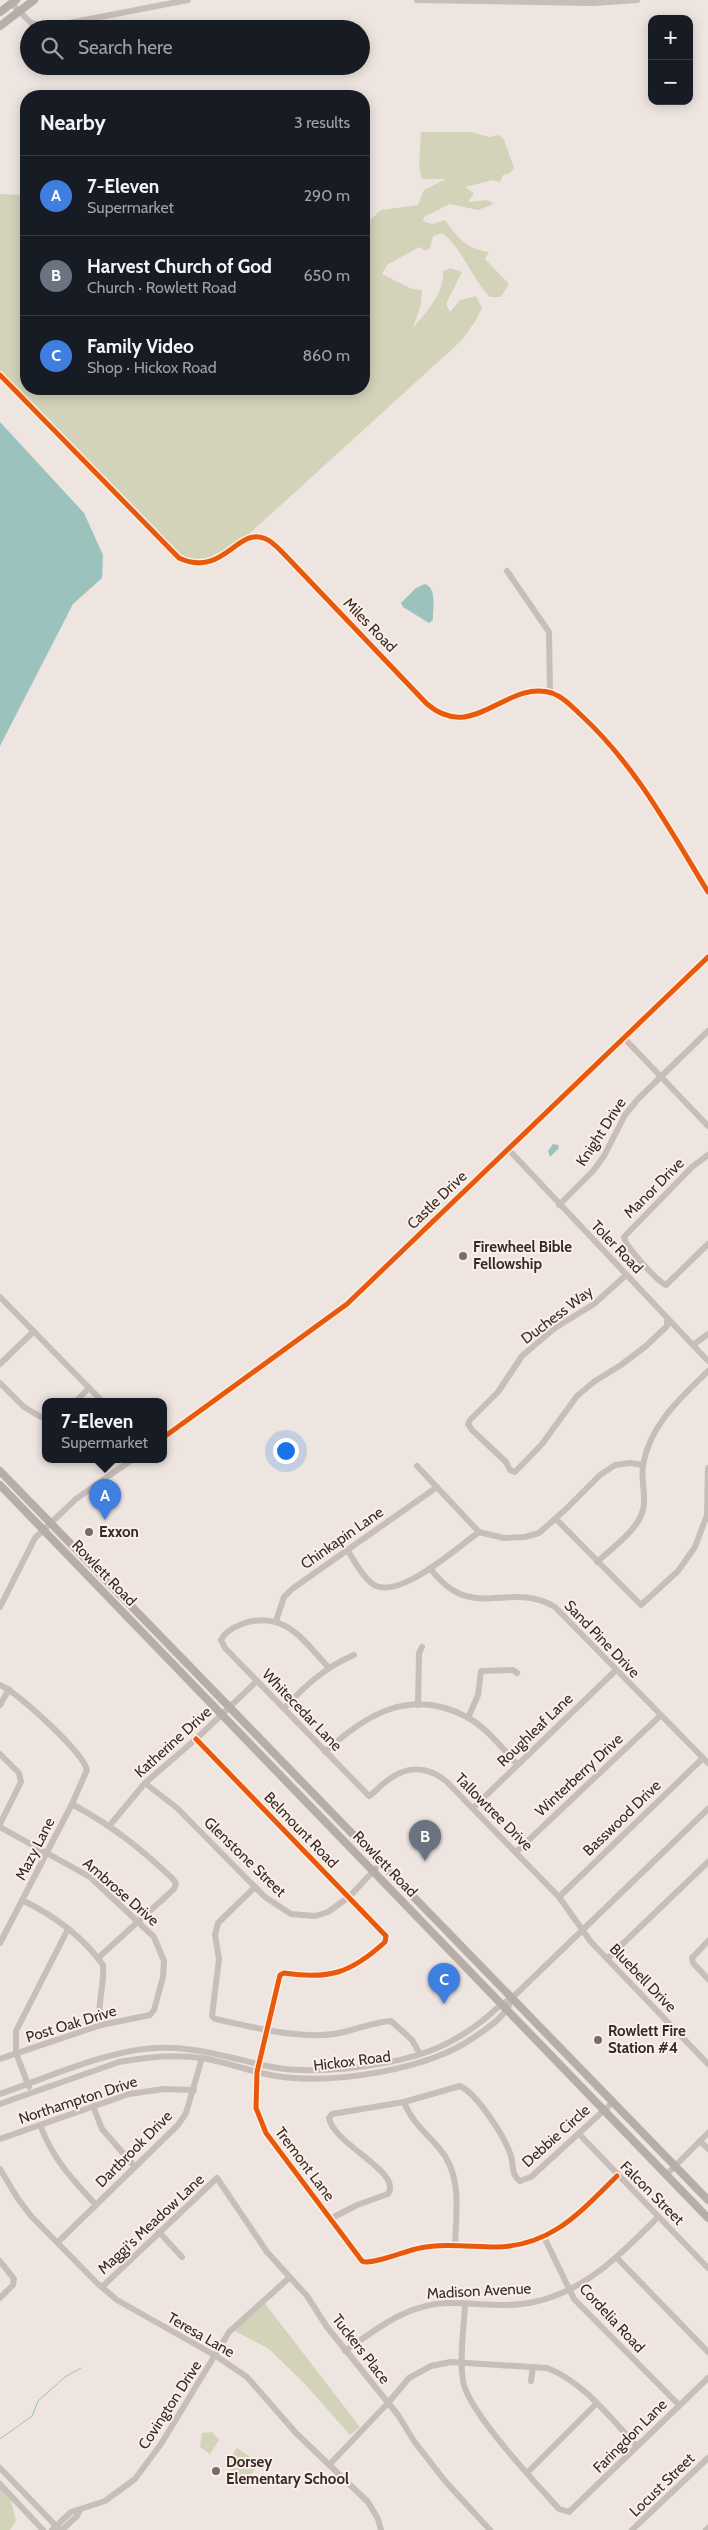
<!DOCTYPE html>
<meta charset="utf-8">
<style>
:root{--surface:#171b24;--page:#20242c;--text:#f1f3f6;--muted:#9ea1a6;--line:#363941;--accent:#2563eb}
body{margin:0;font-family:Cabin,sans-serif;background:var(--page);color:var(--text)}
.controls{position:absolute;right:15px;top:15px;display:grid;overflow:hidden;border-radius:10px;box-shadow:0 2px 12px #0003}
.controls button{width:45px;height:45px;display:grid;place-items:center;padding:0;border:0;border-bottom:1px solid var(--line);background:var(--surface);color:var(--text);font:25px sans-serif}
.you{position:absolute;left:285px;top:1450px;width:18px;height:18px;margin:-12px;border:4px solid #fff;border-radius:50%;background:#1a73e8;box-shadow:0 0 0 8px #1a73e833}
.badge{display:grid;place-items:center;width:32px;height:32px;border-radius:50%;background:var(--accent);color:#fff;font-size:16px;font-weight:700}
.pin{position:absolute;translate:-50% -41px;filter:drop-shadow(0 1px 2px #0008)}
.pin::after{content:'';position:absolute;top:26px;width:18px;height:15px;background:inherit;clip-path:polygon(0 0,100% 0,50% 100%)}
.popup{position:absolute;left:42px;top:1398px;width:125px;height:65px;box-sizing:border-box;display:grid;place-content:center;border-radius:10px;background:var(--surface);filter:drop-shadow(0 1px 4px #0005);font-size:16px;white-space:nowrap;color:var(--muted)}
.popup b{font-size:19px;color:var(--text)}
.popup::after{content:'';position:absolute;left:50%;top:100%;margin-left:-10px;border:10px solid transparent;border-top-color:var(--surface)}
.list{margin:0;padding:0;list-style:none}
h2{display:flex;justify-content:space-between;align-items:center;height:65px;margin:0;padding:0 20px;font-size:21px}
h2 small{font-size:16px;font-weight:400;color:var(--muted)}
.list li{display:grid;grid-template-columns:32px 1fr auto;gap:15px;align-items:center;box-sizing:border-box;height:80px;padding:0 20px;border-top:1px solid var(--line)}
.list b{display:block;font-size:19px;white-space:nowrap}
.list p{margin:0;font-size:16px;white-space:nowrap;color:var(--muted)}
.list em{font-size:16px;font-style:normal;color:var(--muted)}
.icon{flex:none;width:28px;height:28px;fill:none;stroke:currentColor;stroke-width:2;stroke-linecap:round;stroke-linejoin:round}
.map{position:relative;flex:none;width:708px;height:2530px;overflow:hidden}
.search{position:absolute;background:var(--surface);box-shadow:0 2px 12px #0003;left:20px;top:20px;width:350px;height:55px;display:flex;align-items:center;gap:12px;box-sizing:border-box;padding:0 18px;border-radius:28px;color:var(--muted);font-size:19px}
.panel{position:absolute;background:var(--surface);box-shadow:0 2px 12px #0003;left:20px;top:90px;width:350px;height:305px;border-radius:20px}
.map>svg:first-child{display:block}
</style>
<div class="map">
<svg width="708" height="2530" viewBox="0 0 708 2530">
<rect width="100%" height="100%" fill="#eee5e0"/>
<g fill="#d2d3b9">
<path d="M 421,132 L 471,132 L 489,137 L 499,135 L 504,140 L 514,168 L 510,173 L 503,175 L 500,182 L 493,180 L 465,187 L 474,193 L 468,202 L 487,200 L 494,204 L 478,210 L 450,204 L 424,217 L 423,221 L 432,224 L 445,220 C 459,239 465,248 489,252 L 485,259 L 509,284 L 501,297 L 490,297 C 471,278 463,249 442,233 L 433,236 L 430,248 L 426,251 L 419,247 L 387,265 L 382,274 L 412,289 L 422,290 L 421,304 L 413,328 C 426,313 445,292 443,271 L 450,268 L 462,272 L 446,304 L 450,312 L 460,300 L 476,296 L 482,308 L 476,320 L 462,340 L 247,536 C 225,549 208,569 181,555 L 0,370 L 0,194 L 26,195 L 26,389 L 364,389 L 364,222 L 366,224 L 381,210 L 418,205 L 424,190 L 446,179 L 422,179 L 419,165 Z"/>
<polygon points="263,2301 360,2427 350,2435 305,2384 269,2349 233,2330"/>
<polygon points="212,2432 219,2440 210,2454 200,2447 202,2433"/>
<polygon points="237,2448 259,2463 247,2481 225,2466"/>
<polygon points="0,2487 10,2497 16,2521 10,2530 0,2530"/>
</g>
<g fill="#9bc2bc">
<polygon points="0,422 84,513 103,555 102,578 73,604 0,746"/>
<path d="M 425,584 C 437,588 433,609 433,620 L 429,623 L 403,607 L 401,603 L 416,588 Z"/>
<polygon points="553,1144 558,1145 559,1148 550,1157 548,1151"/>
</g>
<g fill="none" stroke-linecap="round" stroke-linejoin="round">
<polyline stroke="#9bc2bc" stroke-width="1" points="0,2439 32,2416 38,2401 65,2377 81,2368"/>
<g stroke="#c7bdb9" stroke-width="6">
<polyline points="417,0 593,3 637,0"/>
<polyline points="11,3 31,23 48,27 188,0"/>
<path d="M 0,375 L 179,558 C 223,579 238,525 266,539 C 273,542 279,549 284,554 L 427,704 C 474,744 506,679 552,693 C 564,697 573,708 582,716 C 636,766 670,830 708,892"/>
<polyline points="507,571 549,632 550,693"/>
<polyline points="624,1038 708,1126"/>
<polyline points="508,1149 708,1361"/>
<path d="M 708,1155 L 692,1167 L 624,1237 C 625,1246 657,1281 666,1285 L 708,1244"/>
<polyline points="559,1205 593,1171 604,1156 625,1115 638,1099 708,1031"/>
<polyline points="626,1275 594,1304 555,1328 522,1356 498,1392 470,1420 468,1424 472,1430 506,1462 510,1470 515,1472 542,1444 577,1396 595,1381 621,1365 646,1346 667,1326 667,1318"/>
<polyline points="0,1297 102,1401"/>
<polyline points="693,1345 708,1334"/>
<polyline points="0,1364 34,1331"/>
<polyline points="0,1383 24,1407 46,1420"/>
<polyline points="76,1401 89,1388"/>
<polyline points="164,1437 347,1304 708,957"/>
<polyline points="417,1466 479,1532 504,1538 525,1537 539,1533 565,1510 600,1475 615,1465 630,1463 643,1465"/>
<polyline points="556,1519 641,1605 678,1571 695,1547 707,1515 708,1468"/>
<path d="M 347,1550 C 355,1561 364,1580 376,1586 C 403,1597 458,1547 479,1532"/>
<path d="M 597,1562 C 611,1549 631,1535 640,1518 C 649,1500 640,1482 643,1465 C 650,1424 681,1398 708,1371"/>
<path d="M 430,1568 C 472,1625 508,1579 555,1607 L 708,1763"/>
<polyline points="0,1607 35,1538 76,1499 133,1459"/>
<polyline points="276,1621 284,1597 292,1589 437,1487"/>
<path d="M 328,1667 C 303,1640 284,1609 242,1624 C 234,1627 225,1631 221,1640 L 225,1648 L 369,1796 C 374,1793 378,1788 383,1784 C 404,1766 424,1764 446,1781 L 559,1897 L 591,1942 L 708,2064"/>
<path d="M 0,1685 C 19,1694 82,1751 87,1770 L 72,1804 L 0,1943"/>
<polyline points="0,1705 9,1689"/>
<polyline points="418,1705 419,1653 422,1647"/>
<path d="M 284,1708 C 305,1686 325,1667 354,1655"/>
<polyline points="468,1718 478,1695 481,1671 513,1670 517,1673"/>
<path d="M 196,1739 L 386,1936 L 385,1942 C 351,1973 329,1980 284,1973 L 280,1975 L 257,2072 L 256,2108 L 266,2133 L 362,2261 C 371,2266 407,2250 420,2248 C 445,2243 471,2247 496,2247 C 552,2246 580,2212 617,2176"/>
<path d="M 325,1752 C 366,1714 411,1687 467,1717 C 487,1728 502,1748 517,1764"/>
<polyline points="0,1754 19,1773 21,1782 0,1824"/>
<polyline points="145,1783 177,1808 265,1897 291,1914 315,1916 328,1912 349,1897 381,1863"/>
<path d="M 72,1804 C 114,1827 139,1847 173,1879 L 176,1884 L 174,1889 L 98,1958"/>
<polyline points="473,1808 615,1671"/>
<polyline points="110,1825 145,1783 196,1739 257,1681"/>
<polyline points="0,1827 90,1877 154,1937 164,1961 163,1977 154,2010 150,2015 101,2025 0,2059"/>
<polyline points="516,1852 660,1716"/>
<path d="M 255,1887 L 218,1923 L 215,1935 L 219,1959 L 212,2016 L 215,2019 C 254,2027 294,2039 334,2034 C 354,2031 372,2022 391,2021 L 412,2040 L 420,2054"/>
<polyline points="559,1897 703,1758"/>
<path d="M 22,1900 C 53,1915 83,1937 103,1965 C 105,1986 96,2004 101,2025"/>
<polyline points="708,1941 692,1958 693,1963 708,1979"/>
<polyline points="608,1958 708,1862"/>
<polyline points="29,2087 16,2053 16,2031 68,1929"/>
<path d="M 0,2094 C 46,2078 108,2050 156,2048 C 197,2046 232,2059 272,2067 C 313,2075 378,2067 418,2055 C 441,2048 463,2036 482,2021 C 492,2013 500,2004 512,1998 L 708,1809"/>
<path d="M 404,2102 C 411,2121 426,2133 439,2148 C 463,2175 456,2212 455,2245"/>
<path d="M 0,2104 L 119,2062 C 146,2057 175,2054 202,2058 C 227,2062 251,2072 276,2076 C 332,2085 427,2070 473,2038 C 489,2027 506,2017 512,1998"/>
<polyline points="93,2106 102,2129 135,2167"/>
<path d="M 40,2125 C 53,2159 71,2178 96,2205"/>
<polyline points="579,2134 708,2268"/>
<polyline points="0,2139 129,2094 164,2089 194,2090"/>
<polyline points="700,2141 708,2149"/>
<polyline points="0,2169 18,2199 31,2216 98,2284 117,2300 216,2356 247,2377 296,2433 368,2502 378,2519 381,2530"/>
<polyline points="667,2174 708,2133"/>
<path d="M 330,2219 L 357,2205 L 388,2194 C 403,2172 334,2145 329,2118 L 332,2114 L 404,2102 L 460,2086 C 478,2095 505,2137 511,2156 C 514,2166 511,2175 520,2181 L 531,2177 L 612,2103"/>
<polyline points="159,2232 182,2257"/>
<polyline points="544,2237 574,2299 679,2405"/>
<polyline points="58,2242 178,2125 186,2113 202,2058"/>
<polyline points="617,2258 708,2352"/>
<polyline points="0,2261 14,2279 13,2285 0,2298"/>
<polyline points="102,2287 217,2178 267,2252 307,2296 327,2327 398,2415 414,2441 445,2481 490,2530"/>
<path d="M 465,2304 C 464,2329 459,2357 463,2381 C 468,2412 536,2483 559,2509 L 569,2512 L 708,2378"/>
<path d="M 345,2351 C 378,2328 408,2303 450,2303 C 478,2303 507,2308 534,2302 C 586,2291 622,2253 658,2217"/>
<polyline points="531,2381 533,2367"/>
<path d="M 329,2465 L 388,2403 L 409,2378 L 431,2366 L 451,2362 L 547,2368 C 584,2382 610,2418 637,2446"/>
<polyline points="0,2468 60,2530"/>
<polyline points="527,2473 596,2404"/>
<polyline points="0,2484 43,2530"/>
<polyline points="52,2530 71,2512 105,2501 135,2479 161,2444 229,2332 289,2278"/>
<polyline points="62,2530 77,2516 80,2510"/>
<polyline points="632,2530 708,2458"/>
<polyline points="706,2530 708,2528"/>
</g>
<g stroke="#b6aca8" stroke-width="8">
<polyline points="0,12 16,0"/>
<polyline points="0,26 34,0"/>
<polyline points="0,1471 708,2200"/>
<polyline points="0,1485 708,2218"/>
</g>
<g stroke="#fbefe7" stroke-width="8">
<g id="cycleway">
<path d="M 0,375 L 179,558 C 223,579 238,525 266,539 C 273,542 279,549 284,554 L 427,704 C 474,744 506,679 552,693 C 564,697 573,708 582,716 C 636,766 670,830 708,892"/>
<polyline points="164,1437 347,1304 708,957"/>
<path d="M 196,1739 L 386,1936 L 385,1942 C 351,1973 329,1980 284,1973 L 280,1975 L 257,2072 L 256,2108 L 266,2133 L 362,2261 C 371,2266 407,2250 420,2248 C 445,2243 471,2247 496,2247 C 552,2246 580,2212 617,2176"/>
</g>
</g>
<use href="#cycleway" stroke="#e8590c" stroke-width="5"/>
</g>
<g fill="#786b68" stroke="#fbefe7" stroke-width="2">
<circle cx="463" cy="1256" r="5"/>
<circle cx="89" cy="1532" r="5"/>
<circle cx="598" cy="2040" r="5"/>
<circle cx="216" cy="2471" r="5"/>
</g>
<g text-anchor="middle" stroke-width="4" stroke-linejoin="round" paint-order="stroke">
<g font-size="15" fill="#382a27" stroke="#fbefe7">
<text transform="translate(370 625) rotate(46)" y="5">Miles Road</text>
<text transform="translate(601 1132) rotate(-57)" y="5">Knight Drive</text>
<text transform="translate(654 1188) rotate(-45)" y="5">Manor Drive</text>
<text transform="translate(437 1200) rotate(-44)" y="5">Castle Drive</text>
<text transform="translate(617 1247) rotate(46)" y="5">Toler Road</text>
<text transform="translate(557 1315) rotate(-37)" y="5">Duchess Way</text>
<text transform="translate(342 1538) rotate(-35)" y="5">Chinkapin Lane</text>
<text transform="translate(104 1573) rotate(46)" y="5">Rowlett Road</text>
<text transform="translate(602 1639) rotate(46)" y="5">Sand Pine Drive</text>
<text transform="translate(302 1710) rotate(46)" y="5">Whitecedar Lane</text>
<text transform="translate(535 1730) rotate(-44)" y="5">Roughleaf Lane</text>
<text transform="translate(173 1742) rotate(-42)" y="5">Katherine Drive</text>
<text transform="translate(579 1775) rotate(-43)" y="5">Winterberry Drive</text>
<text transform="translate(494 1812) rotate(45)" y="5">Tallowtree Drive</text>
<text transform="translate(622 1818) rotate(-44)" y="5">Basswood Drive</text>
<text transform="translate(301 1830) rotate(46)" y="5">Belmount Road</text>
<text transform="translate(35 1849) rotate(-63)" y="5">Mazy Lane</text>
<text transform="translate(245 1857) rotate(44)" y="5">Glenstone Street</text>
<text transform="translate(385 1864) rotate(46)" y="5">Rowlett Road</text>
<text transform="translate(121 1892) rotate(41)" y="5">Ambrose Drive</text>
<text transform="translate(643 1978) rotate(46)" y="5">Bluebell Drive</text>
<text transform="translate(71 2024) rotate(-17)" y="5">Post Oak Drive</text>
<text transform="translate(352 2061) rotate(-7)" y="5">Hickox Road</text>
<text transform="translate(78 2100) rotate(-18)" y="5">Northampton Drive</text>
<text transform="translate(556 2136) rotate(-42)" y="5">Debbie Circle</text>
<text transform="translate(134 2149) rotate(-45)" y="5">Dartbrook Drive</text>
<text transform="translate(305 2164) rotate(53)" y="5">Tremont Lane</text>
<text transform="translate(652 2193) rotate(45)" y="5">Falcon Street</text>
<text transform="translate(151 2224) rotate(-43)" y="5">Maggi's Meadow Lane</text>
<text transform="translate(479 2291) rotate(-3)" y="5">Madison Avenue</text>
<text transform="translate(612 2318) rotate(47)" y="5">Cordelia Road</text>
<text transform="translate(201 2335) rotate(30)" y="5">Teresa Lane</text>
<text transform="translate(361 2349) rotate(52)" y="5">Tuckers Place</text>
<text transform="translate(170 2405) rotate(-57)" y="5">Covington Drive</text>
<text transform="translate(630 2436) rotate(-45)" y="5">Faringdon Lane</text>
<text transform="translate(662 2485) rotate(-44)" y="5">Locust Street</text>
</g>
<g font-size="15" font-weight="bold" fill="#382a27" stroke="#fbefe7" text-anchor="start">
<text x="473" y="1252">Firewheel Bible<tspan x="473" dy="17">Fellowship</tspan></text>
<text x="99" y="1537">Exxon</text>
<text x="608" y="2036">Rowlett Fire<tspan x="608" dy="17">Station #4</tspan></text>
<text x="226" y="2467">Dorsey<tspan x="226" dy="17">Elementary School</tspan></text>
</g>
</g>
</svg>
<div class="controls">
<button>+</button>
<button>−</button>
</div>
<div class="you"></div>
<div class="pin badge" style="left:105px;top:1520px;background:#3f7fe0">A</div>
<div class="popup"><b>7-Eleven</b>Supermarket</div>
<div class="pin badge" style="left:425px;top:1861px;background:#6b7280">B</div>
<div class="pin badge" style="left:444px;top:2004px;background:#3f7fe0">C</div>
<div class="search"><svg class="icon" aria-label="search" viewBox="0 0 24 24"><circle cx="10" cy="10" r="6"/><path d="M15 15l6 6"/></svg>Search here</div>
<section class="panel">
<h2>Nearby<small>3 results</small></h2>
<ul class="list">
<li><span class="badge" style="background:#3f7fe0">A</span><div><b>7-Eleven</b><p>Supermarket</p></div><em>290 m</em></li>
<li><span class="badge" style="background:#6b7280">B</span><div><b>Harvest Church of God</b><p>Church · Rowlett Road</p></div><em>650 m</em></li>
<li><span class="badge" style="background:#3f7fe0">C</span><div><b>Family Video</b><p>Shop · Hickox Road</p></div><em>860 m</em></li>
</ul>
</section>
</div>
